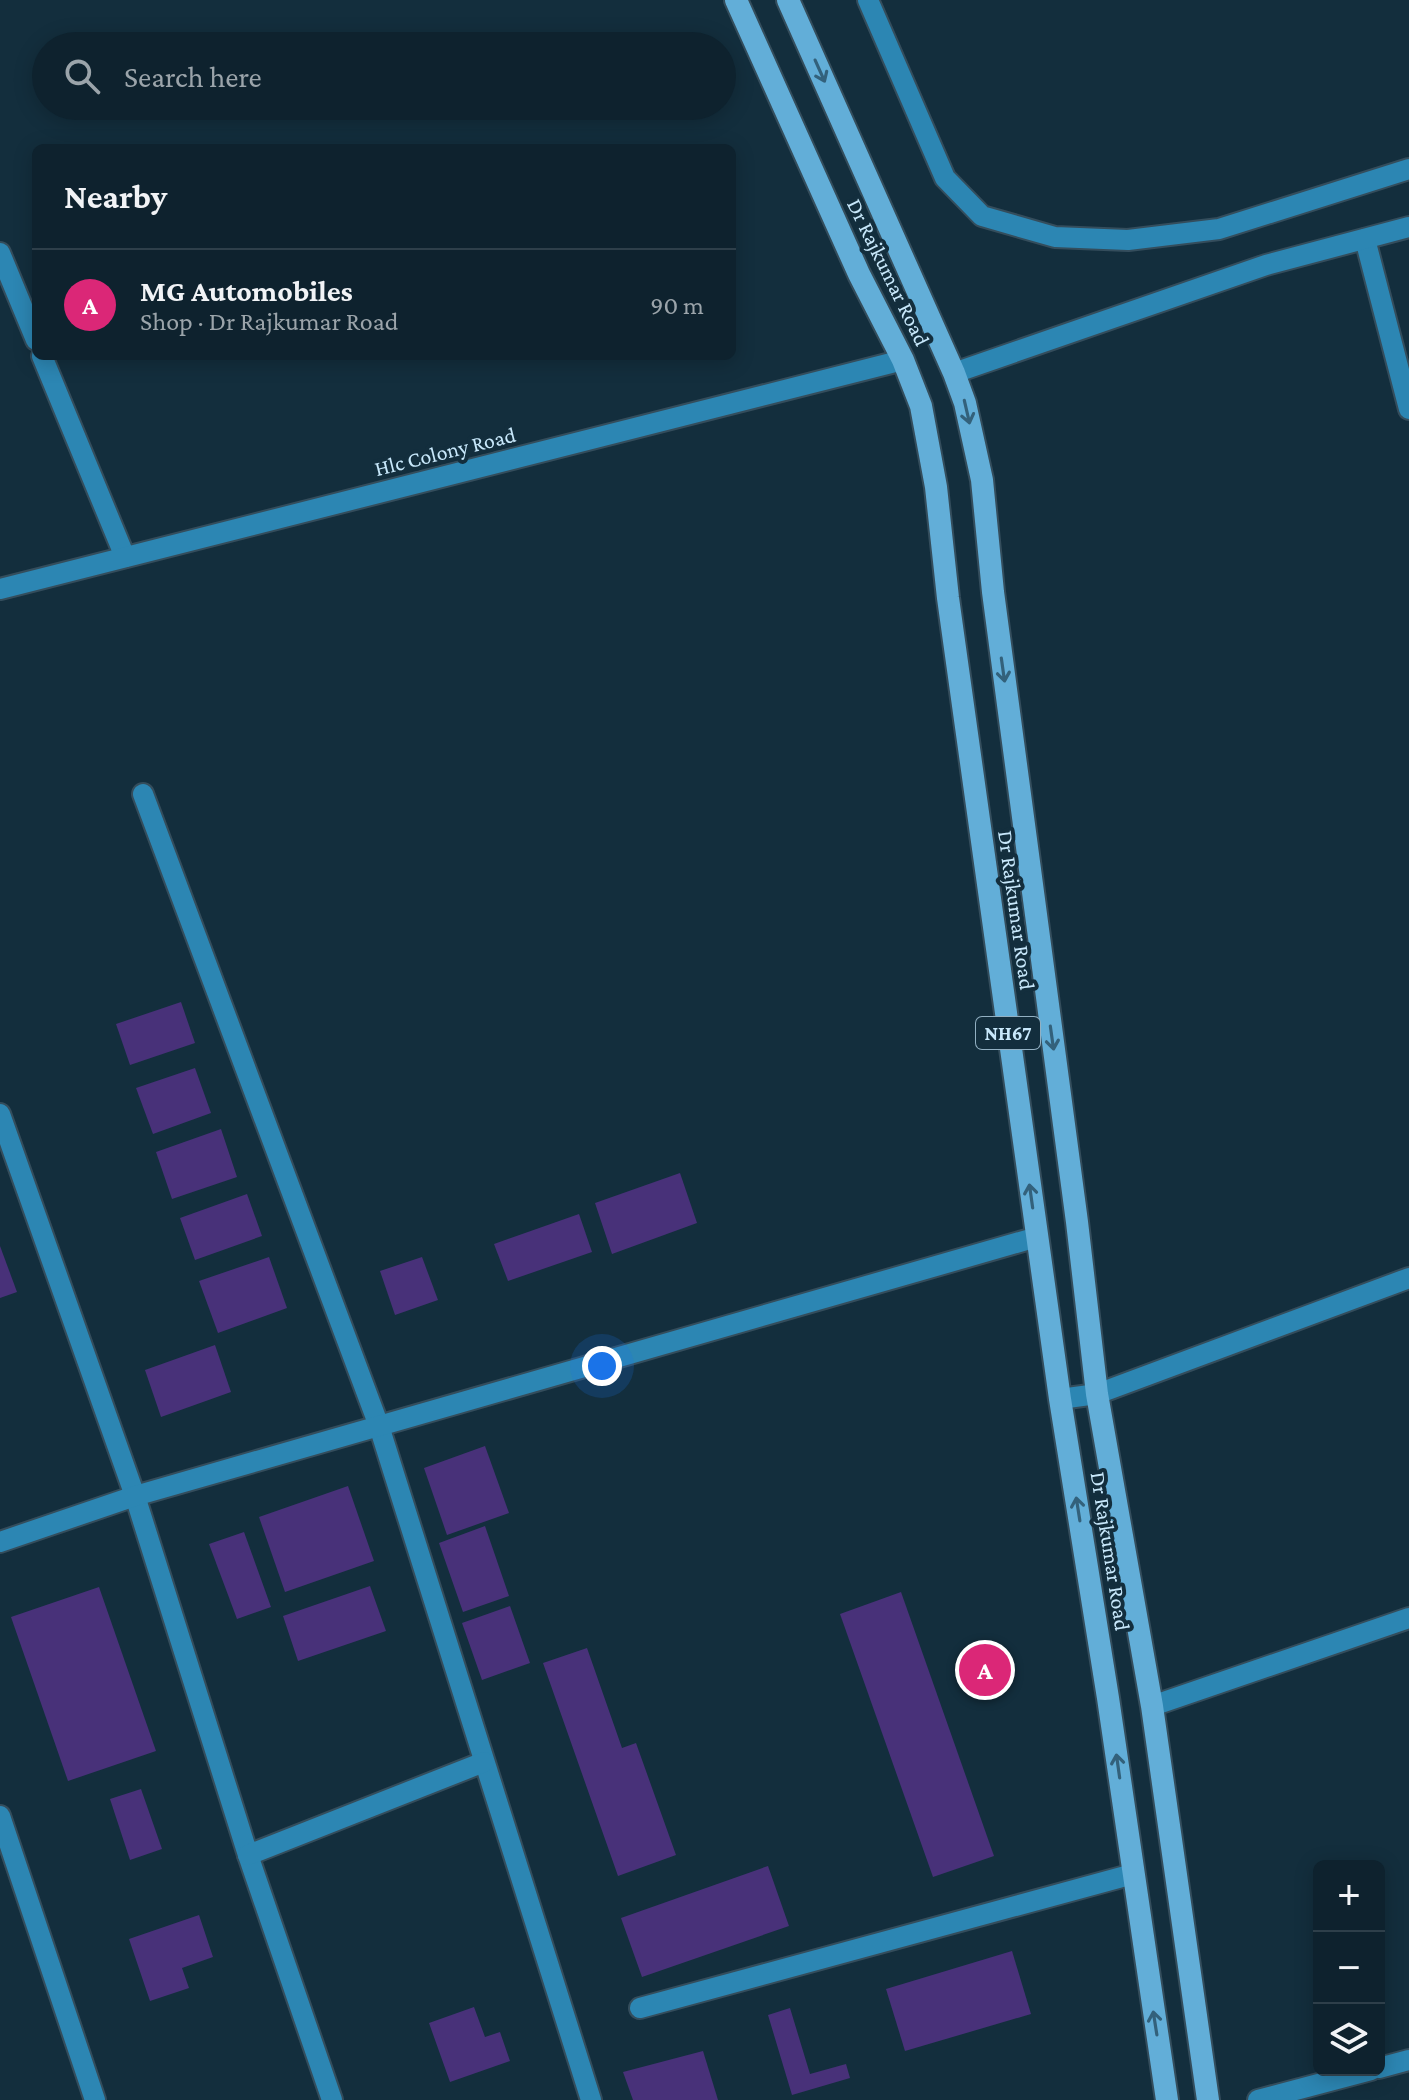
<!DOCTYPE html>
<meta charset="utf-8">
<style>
:root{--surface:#0e222e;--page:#172a36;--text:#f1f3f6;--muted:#9ba4aa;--line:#2e3f4a;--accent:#db2777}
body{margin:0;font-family:"Crimson Pro",serif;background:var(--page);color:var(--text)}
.controls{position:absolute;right:24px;bottom:24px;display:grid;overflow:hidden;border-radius:12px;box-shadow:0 4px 20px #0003}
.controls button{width:72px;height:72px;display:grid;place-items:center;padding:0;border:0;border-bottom:2px solid var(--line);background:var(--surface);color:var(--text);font:40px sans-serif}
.you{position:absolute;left:602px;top:1366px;width:28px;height:28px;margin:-20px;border:6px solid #fff;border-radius:50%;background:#1a73e8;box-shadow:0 0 0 12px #1a73e833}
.badge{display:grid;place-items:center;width:52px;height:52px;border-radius:50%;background:var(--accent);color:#fff;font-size:26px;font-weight:700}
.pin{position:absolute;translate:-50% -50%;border:4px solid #fff;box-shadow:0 2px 8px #0006}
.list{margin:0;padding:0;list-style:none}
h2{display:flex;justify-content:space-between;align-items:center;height:104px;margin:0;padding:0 32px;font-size:34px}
h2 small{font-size:26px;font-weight:400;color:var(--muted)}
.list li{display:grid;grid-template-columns:52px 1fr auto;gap:24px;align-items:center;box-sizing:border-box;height:112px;padding:0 32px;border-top:2px solid var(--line)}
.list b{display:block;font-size:30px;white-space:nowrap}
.list p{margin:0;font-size:26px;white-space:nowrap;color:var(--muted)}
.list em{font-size:26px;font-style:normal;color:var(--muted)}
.icon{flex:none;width:44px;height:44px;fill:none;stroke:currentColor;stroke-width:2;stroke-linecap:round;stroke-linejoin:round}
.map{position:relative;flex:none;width:1409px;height:2100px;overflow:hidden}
.search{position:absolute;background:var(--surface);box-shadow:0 4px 20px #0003;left:32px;top:32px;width:704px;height:88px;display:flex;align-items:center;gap:20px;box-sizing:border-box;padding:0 28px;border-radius:44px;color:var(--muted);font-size:30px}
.panel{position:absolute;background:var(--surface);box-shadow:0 4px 20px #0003;left:32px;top:144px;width:704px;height:216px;border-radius:12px}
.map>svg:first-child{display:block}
</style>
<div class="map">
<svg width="1409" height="2100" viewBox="0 0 1409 2100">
<rect width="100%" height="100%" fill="#132e3d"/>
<g fill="#483179">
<polygon points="181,1002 195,1043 130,1065 116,1024"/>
<polygon points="195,1068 211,1113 153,1134 136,1088"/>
<polygon points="221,1129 237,1177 172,1199 156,1152"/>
<polygon points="680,1173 697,1223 612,1254 595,1203"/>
<polygon points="247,1194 262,1236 195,1260 180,1218"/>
<polygon points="579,1214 592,1252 508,1281 494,1244"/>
<polygon points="0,1246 17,1292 0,1298"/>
<polygon points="269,1257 287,1308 218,1333 199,1281"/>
<polygon points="422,1257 438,1300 395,1315 380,1271"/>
<polygon points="215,1345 231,1392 161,1417 145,1370"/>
<polygon points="485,1446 509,1513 447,1535 424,1468"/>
<polygon points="348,1486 374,1561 285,1592 259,1517"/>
<polygon points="485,1526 509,1596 463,1612 439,1543"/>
<polygon points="244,1532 271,1607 237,1619 209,1544"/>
<polygon points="370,1586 386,1631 298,1661 283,1616"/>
<polygon points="99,1587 156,1751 68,1781 11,1617"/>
<polygon points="901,1592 994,1856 933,1877 840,1614"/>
<polygon points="510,1606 530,1663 482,1680 462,1623"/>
<polygon points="587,1648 622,1748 636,1743 676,1855 618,1876 543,1663"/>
<polygon points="141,1789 162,1849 130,1860 110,1799"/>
<polygon points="768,1866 789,1926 642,1977 621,1918"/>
<polygon points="199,1915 213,1957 182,1968 189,1988 150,2001 129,1939"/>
<polygon points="1012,1951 1031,2014 905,2051 886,1989"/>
<polygon points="474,2007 485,2037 500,2032 510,2061 450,2082 429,2023"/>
<polygon points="790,2008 810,2074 846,2064 850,2078 792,2095 768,2015"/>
<polygon points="703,2051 718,2100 633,2100 623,2072"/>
</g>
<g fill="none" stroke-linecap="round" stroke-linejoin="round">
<g stroke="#344d5c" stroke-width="24">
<g id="minor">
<polyline points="868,0 945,178 982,216 1055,237 1128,240 1219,229 1409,169"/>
<polyline points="1365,239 1409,409"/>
<polyline points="0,253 36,340"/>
<polyline points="42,356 125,557"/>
<polyline points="0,589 903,360"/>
<polyline points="143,794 379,1426 591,2100"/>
<polyline points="0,1114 135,1496 248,1855 332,2100"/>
<polyline points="1060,1399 1097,1394 1409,1278"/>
<polyline points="0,1542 135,1496 1037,1237"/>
<polyline points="1152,1706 1409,1618"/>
<polyline points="0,1816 95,2100"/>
<polyline points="248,1855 484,1762"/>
<polyline points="640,2008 1133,1874"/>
<polyline points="1379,2068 1409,2060"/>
<polyline points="1258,2100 1371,2070"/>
</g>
</g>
<g stroke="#344d5c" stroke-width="24">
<polyline id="tertiary" points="954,373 1266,265 1409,227"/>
</g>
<g stroke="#344d5c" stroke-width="26">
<g id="trunk">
<polyline points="736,0 859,274 903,360 921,406 936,487 948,598 1060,1399 1108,1698 1167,2100"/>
<polyline points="788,0 954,373 965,403 982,480 993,592 1077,1222 1097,1394 1152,1706 1208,2100"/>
</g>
</g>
<use href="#minor" stroke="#2c86b3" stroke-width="20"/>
<use href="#tertiary" stroke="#2c86b3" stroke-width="20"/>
<use href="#trunk" stroke="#62aed8" stroke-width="22"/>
</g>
<defs><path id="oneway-shaft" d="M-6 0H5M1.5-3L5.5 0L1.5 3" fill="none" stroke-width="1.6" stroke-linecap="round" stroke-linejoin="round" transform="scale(2)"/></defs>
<g stroke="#33617b">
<use href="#oneway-shaft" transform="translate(820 71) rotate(66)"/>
<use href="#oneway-shaft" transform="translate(967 412) rotate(77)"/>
<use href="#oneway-shaft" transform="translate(1003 670) rotate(82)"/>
<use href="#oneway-shaft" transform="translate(1052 1038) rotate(82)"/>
<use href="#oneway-shaft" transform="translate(1031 1196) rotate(-98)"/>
<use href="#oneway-shaft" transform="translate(1078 1509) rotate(-99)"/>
<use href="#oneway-shaft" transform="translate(1118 1766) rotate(-98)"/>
<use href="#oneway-shaft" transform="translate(1155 2023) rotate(-99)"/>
</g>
<g text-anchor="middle" stroke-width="8" stroke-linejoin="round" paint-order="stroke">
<rect fill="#132e3d" stroke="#92b0c2" stroke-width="2" x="976" y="1017" width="64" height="32" rx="6"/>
<g font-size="20" font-weight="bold" fill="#c8e8fb">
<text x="1008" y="1040">NH67</text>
</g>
<g font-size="22" fill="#c8e8fb" stroke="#132e3d">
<text transform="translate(889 272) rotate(64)" y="8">Dr Rajkumar Road</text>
<text transform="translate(445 451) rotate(-14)" y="8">Hlc Colony Road</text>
<text transform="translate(1017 910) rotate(82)" y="8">Dr Rajkumar Road</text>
<text transform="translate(1111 1551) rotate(81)" y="8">Dr Rajkumar Road</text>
</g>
</g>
</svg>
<div class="controls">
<button>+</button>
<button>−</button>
<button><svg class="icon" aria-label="layers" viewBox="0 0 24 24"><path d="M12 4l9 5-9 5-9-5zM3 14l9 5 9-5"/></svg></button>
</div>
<div class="you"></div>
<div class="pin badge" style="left:985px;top:1670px">A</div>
<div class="search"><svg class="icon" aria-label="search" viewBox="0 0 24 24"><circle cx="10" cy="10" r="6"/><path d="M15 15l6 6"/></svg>Search here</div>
<section class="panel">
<h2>Nearby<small></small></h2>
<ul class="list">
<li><span class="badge">A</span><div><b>MG Automobiles</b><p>Shop · Dr Rajkumar Road</p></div><em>90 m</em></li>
</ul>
</section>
</div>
